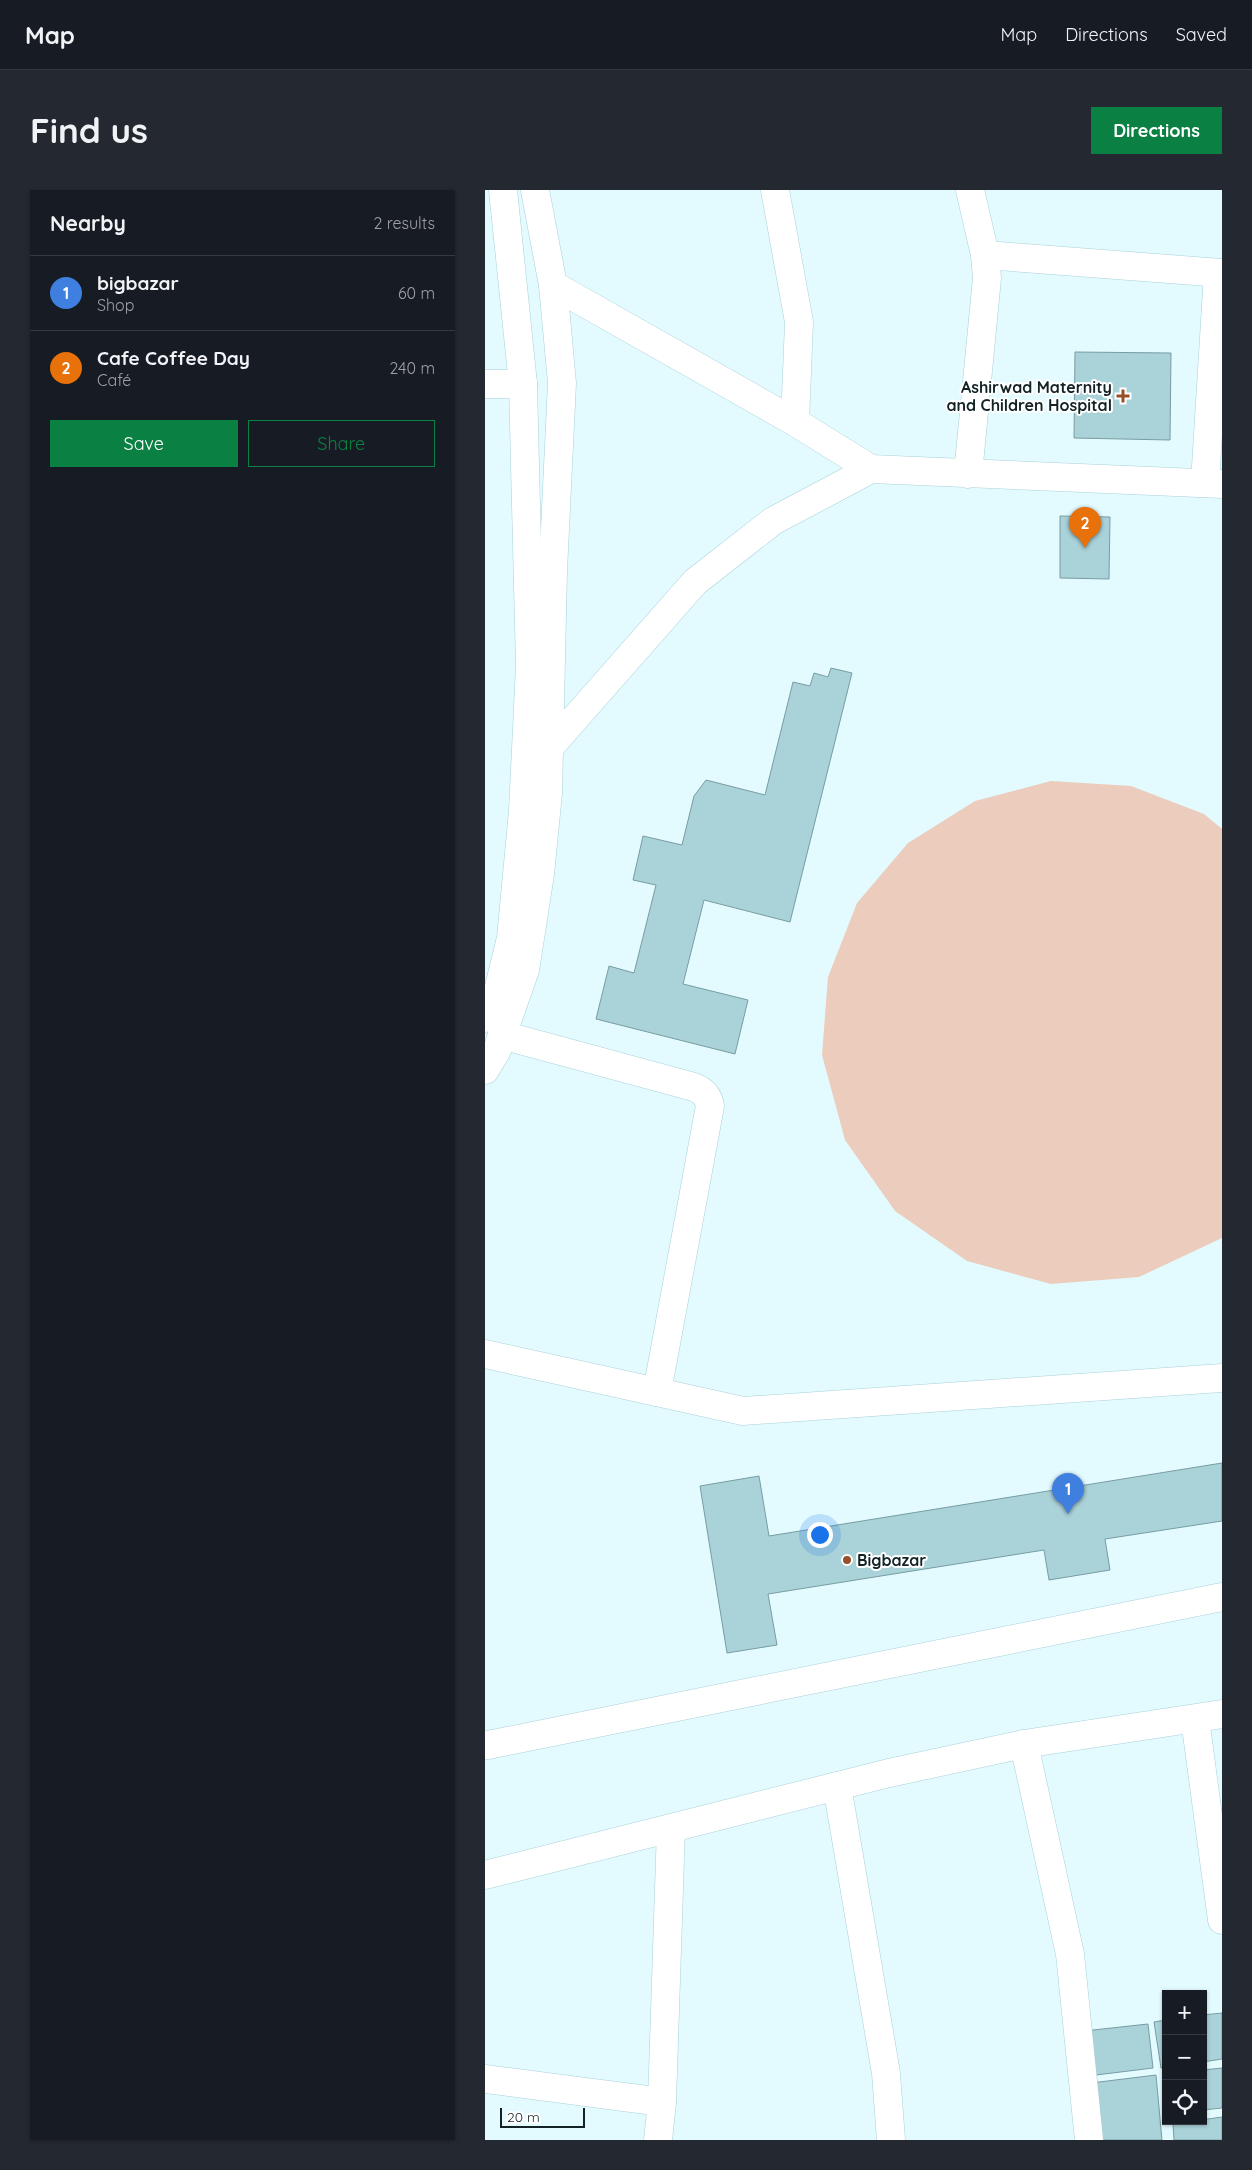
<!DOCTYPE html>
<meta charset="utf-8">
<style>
:root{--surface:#171b24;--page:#242831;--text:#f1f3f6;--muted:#9ea1a6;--line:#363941;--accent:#0b8043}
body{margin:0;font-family:Quicksand,sans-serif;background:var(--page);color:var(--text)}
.controls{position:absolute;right:15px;bottom:15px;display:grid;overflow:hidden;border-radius:0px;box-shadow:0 1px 4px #0004}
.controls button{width:45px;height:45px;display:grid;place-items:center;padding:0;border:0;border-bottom:1px solid var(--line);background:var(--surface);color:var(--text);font:25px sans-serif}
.scale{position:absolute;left:15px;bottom:12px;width:85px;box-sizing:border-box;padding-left:5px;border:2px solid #132325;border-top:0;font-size:14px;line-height:18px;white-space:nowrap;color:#132325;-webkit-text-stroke:4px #fff;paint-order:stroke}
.you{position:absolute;left:334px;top:1344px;width:18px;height:18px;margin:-12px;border:4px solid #fff;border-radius:50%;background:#1a73e8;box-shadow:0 0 0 8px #1a73e833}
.badge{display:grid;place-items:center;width:32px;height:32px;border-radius:50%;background:var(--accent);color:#fff;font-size:16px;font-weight:700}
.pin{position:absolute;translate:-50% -41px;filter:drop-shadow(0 1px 2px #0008)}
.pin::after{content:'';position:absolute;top:26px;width:18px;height:15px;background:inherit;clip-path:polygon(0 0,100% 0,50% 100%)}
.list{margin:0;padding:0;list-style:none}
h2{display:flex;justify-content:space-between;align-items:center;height:65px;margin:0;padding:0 20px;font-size:21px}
h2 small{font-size:16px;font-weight:400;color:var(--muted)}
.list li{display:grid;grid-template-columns:32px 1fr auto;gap:15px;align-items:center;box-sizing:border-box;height:75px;padding:0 20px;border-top:1px solid var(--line)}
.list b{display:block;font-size:19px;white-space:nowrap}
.list p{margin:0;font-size:16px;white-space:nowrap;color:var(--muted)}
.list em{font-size:16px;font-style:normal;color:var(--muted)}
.actions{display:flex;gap:10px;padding:15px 20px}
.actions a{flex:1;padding:11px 0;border:1px solid var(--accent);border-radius:0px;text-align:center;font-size:18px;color:var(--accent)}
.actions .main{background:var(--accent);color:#fff}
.icon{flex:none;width:28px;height:28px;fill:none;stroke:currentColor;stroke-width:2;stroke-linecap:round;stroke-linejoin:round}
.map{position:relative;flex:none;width:737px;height:1950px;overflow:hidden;border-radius:0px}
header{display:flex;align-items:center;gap:30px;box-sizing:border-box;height:70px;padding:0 25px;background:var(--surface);border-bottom:1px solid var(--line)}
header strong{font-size:24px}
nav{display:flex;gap:28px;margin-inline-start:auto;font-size:18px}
.intro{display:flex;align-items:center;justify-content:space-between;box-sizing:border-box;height:120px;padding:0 30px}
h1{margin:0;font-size:35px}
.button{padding:12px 22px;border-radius:0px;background:var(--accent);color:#fff;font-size:18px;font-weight:700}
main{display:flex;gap:30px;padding:0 30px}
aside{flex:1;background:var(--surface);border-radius:0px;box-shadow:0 1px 4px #0004}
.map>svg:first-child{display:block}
</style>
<header>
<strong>Map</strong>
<nav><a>Map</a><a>Directions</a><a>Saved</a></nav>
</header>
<div class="intro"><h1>Find us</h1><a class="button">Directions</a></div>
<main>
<aside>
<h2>Nearby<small>2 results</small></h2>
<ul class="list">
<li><span class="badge" style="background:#3f7fe0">1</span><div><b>bigbazar</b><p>Shop</p></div><em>60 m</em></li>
<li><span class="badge" style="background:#e8710a">2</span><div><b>Cafe Coffee Day</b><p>Café</p></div><em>240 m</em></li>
</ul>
<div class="actions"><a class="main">Save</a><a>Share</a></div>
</aside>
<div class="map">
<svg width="737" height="1950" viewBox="0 0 737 1950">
<rect width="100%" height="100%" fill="#e3fbff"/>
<polygon fill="#ecccbc" points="566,591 646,596 719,624 737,639 737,1048 654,1087 566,1094 482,1071 410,1021 360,950 337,865 343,787 372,713 423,653 490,611"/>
<g fill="#aad2d9" stroke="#779da3">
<polygon points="590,162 686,163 685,250 589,248"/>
<polygon points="575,326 625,327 624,389 575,388"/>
<polygon points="346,478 367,483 305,732 219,710 198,794 263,810 250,864 111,829 124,776 149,783 171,695 148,690 158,646 197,655 209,606 221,590 280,605 308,492 325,496 329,483 343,487"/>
<polygon points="737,1273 737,1331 620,1349 625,1380 564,1390 559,1360 283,1404 292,1455 242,1463 215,1296 274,1286 284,1346"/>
<polygon points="737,1823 737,1869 718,1872 718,1825"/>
<polygon points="681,1830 681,1877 676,1878 669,1832"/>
<polygon points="663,1834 668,1878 603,1886 599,1841"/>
<polygon points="737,1878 737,1918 718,1920 718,1880"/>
<polygon points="671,1885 677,1950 611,1950 606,1893"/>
<polygon points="679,1885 681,1885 681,1906"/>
<polygon points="737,1927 737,1950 689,1950 688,1934"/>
</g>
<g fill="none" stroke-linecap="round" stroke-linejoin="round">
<g stroke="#aad1d8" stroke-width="29">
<g id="street">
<polyline points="290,0 314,132 310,232"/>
<polyline points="485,0 500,65 737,83"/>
<polyline points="0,194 38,194"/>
<polyline points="483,284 502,88 500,65"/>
<polyline points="720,293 733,83"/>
<path d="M 17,845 L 209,897 C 218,901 223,905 225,916 L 172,1202"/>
<polyline points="0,1164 258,1221 737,1188"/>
<polyline points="710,1529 737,1730"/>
<polyline points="539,1554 585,1764 604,1950"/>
<polyline points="3,1555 737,1407"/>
<polyline points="352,1596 401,1883 406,1950"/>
<polyline points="0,1889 177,1912"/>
<polyline points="173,1950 177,1912 186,1638"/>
</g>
</g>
<g stroke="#aad1d8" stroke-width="29">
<g id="secondary">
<polyline points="386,279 737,294"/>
<polyline points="63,559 210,392 288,331 386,279 310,232 68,95"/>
<polyline points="0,828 14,797 26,748 38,621 45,476 38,194 18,0"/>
<polyline points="0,880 12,860 40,780 55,684 63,603 68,381 77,193 68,95 50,0"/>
<polyline points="0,1685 404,1583 539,1554 737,1524"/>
</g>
</g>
<use href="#street" stroke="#fff" stroke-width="28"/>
<use href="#secondary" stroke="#fff" stroke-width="28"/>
</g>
<g fill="#975128" stroke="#fff" stroke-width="2">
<path d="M635.5 198.5h5v5h5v5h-5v5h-5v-5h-5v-5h5z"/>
<circle cx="362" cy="1370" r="5"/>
</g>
<g text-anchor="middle" stroke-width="4" stroke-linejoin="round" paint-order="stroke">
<g font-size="16" font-weight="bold" fill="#132325" stroke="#fff" text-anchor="end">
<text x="627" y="203">Ashirwad Maternity<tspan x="627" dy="18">and Children Hospital</tspan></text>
<text x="372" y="1376" text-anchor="start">Bigbazar</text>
</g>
</g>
</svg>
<div class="controls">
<button>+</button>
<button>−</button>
<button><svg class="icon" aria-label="locate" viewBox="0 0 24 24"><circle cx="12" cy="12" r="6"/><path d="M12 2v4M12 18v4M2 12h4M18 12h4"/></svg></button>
</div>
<div class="scale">20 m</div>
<div class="you"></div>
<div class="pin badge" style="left:583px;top:1324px;background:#3f7fe0">1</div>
<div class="pin badge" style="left:600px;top:358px;background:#e8710a">2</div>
</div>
</main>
